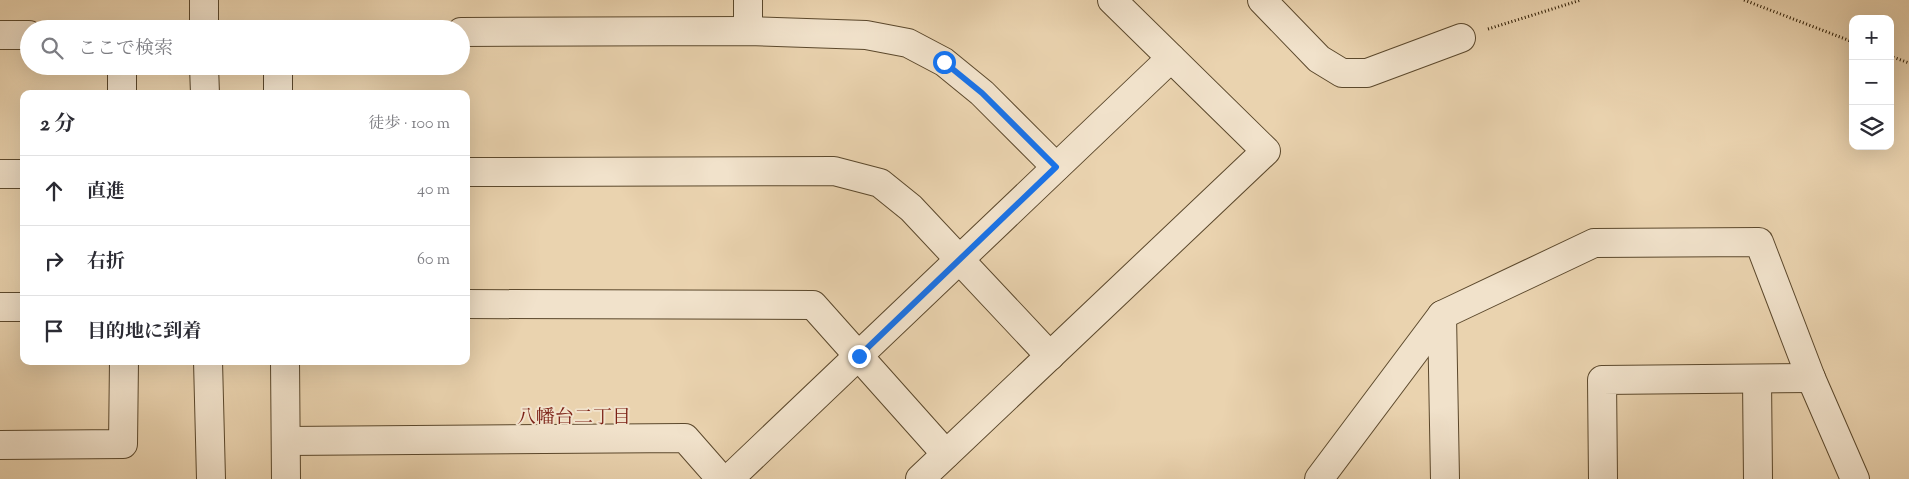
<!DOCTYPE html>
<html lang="ja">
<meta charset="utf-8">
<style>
:root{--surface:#fff;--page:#f7f7f7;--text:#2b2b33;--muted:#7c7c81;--line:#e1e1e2}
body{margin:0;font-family:"Sorts Mill Goudy","Noto Serif JP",serif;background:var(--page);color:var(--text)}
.controls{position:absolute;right:15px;top:15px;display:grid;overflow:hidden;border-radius:10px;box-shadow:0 5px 20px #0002}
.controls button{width:45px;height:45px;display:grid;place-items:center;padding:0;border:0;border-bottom:1px solid var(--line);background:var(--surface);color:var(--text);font:25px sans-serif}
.stop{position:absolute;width:15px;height:15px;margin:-11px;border:4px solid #1a73e8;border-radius:50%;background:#fff}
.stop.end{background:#1a73e8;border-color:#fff;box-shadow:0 1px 5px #0008}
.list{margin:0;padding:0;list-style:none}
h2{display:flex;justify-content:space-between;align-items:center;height:65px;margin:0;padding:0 20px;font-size:21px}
h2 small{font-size:16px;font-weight:400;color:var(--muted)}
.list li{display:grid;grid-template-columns:32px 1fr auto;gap:15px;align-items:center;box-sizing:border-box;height:70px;padding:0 20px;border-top:1px solid var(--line)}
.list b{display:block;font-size:19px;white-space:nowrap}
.list em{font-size:16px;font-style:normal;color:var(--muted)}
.icon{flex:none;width:28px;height:28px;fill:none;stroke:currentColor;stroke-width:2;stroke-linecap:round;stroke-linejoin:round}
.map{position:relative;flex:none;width:1909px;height:479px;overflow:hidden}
.search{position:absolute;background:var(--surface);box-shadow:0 5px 20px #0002;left:20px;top:20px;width:450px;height:55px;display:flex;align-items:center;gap:12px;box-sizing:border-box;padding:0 18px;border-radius:28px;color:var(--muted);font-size:19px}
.panel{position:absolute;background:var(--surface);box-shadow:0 5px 20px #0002;left:20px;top:90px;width:450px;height:275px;border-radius:10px}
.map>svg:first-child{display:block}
</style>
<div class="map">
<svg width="1909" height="479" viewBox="0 0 1909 479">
<rect width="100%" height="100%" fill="#ead3af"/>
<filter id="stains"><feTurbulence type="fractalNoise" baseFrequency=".004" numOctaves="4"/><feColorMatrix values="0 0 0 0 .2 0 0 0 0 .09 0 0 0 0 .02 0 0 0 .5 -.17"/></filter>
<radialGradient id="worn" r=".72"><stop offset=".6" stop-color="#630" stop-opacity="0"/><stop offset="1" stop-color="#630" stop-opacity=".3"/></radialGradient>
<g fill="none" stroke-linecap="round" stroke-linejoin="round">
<g stroke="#5b482c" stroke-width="30">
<g id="minor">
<polyline points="204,0 204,29"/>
<polyline points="748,0 748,31"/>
<polyline points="1262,0 1319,59 1342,73 1367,73 1461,38"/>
<polyline points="461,32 748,31 866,35 908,43 944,62 982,93 1056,167"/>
<polyline points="0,35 29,35"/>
<polyline points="122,66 122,94"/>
<polyline points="204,66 205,94"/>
<polyline points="278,66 278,94"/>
<polyline points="466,172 834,171 880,183 911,208 1050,356"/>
<polyline points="0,174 24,174"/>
<polyline points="466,304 813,305 946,454"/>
<polyline points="0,307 24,307"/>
<polyline points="1442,315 1445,479"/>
<polyline points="208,361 211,479"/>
<polyline points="285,361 286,479"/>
<polyline points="1757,379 1758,479"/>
<polyline points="286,441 685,438 721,479"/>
<polyline points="0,445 123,444 124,361"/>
<polyline points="729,479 1171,58"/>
<polyline points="920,479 1266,151 1112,0"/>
<polyline points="1319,479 1442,315 1594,243 1759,242 1811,378 1855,479"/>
<polyline points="1603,479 1602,380 1811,378"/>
</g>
</g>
<g stroke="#2b1901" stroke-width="3" stroke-dasharray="1 2.5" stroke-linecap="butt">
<polyline points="1744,0 1853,42"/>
<polyline points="1488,29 1581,0"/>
<polyline points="1890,56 1909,63"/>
</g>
<use href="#minor" stroke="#f1e2cb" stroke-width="28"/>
</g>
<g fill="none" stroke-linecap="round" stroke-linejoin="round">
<polyline stroke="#1a73e8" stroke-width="6" points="859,356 1056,167 982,93 944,62"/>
</g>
<g text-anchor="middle" stroke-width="4" stroke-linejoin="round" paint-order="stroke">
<g font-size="19" fill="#7a1f14" stroke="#f1e2cb">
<text x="574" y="423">八幡台二丁目</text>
</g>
</g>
<rect width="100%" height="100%" filter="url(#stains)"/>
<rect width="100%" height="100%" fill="url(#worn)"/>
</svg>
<div class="controls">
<button>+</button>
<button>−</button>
<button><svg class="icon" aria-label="layers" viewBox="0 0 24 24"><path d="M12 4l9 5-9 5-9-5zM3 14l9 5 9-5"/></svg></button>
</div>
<div class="stop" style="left:944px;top:62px"></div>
<div class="stop end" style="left:859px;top:356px"></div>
<div class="search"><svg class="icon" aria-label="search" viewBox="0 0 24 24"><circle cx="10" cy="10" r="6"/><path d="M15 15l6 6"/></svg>ここで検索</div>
<section class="panel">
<h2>2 分<small>徒歩 · 100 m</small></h2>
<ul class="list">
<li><svg class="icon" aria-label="ahead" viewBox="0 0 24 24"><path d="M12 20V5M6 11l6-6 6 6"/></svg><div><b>直進</b></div><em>40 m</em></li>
<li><svg class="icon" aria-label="right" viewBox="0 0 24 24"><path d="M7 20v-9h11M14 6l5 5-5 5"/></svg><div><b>右折</b></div><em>60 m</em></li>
<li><svg class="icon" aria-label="arrive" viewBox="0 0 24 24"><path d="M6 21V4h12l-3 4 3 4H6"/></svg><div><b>目的地に到着</b></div></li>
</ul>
</section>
</div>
